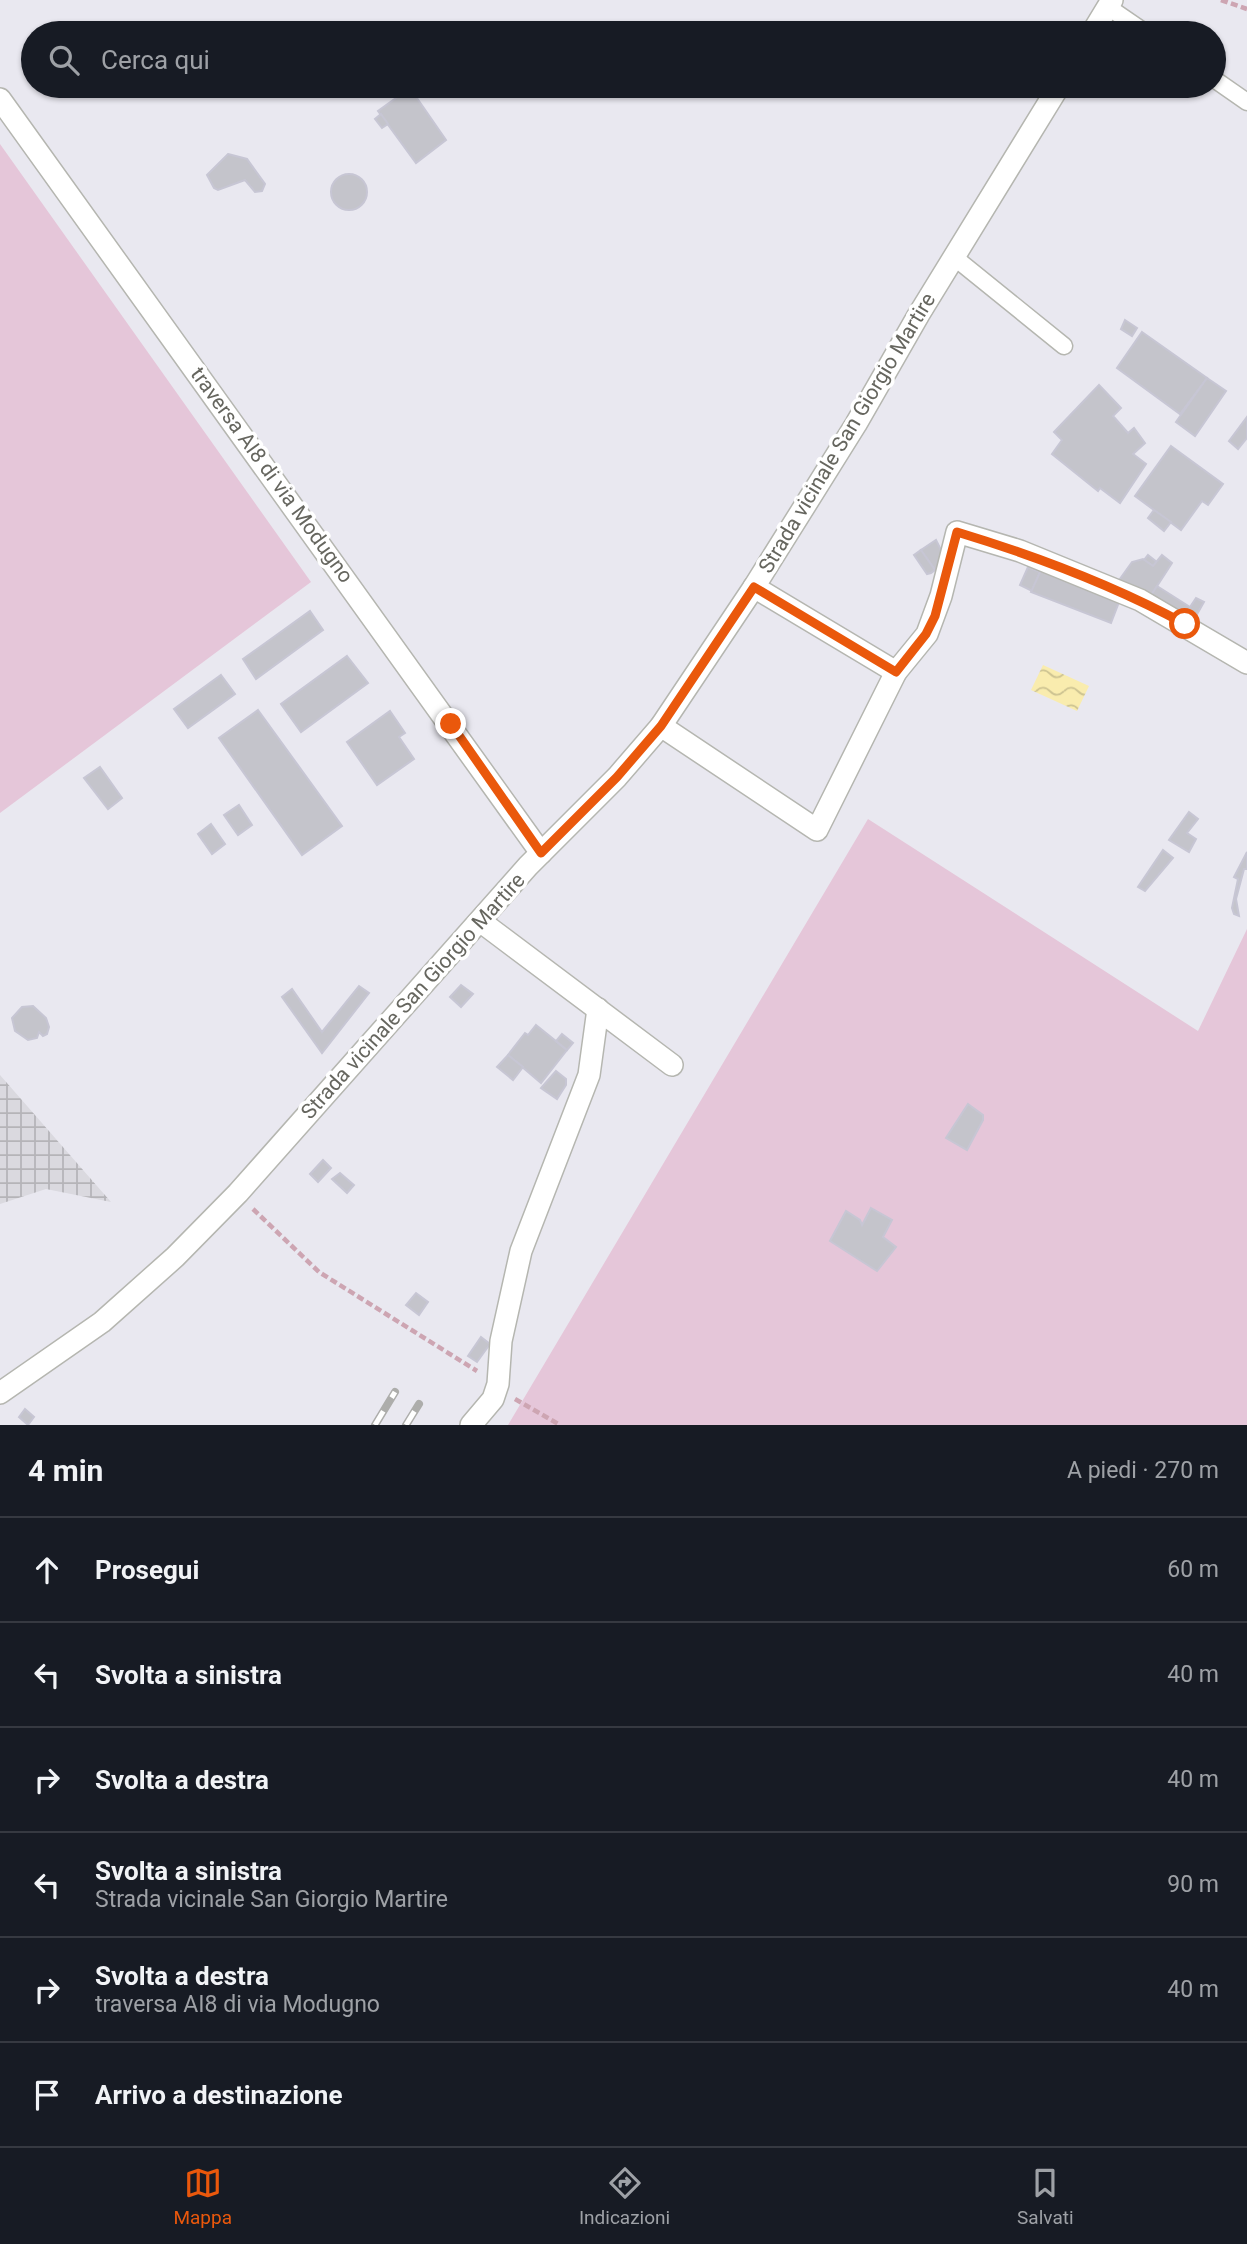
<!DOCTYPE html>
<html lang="it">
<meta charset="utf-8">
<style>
:root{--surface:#171b24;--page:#242831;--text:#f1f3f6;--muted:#9ea1a6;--line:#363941;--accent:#ea580c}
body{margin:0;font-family:Roboto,sans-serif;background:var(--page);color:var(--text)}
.stop{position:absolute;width:21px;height:21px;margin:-16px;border:5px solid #ea580c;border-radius:50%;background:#fff}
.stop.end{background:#ea580c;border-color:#fff;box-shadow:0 2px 7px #0008}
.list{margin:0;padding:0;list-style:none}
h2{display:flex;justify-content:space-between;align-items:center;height:91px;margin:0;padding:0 28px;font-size:30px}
h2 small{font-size:23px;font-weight:400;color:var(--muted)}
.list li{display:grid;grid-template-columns:46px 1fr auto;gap:21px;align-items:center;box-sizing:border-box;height:105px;padding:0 28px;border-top:2px solid var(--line)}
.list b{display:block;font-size:26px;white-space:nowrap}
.list p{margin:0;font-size:23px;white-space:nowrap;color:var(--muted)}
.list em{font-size:23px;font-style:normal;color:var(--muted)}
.icon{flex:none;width:38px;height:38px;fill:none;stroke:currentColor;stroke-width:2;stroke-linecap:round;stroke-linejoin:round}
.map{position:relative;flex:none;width:1247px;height:1425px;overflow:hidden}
.search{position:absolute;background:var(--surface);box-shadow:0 2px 5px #0004;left:21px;right:21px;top:21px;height:77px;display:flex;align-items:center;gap:18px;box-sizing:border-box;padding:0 24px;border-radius:38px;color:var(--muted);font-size:26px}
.sheet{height:721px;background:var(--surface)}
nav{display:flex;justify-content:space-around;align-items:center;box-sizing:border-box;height:98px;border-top:2px solid var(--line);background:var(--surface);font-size:19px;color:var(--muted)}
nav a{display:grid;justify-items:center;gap:4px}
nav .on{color:var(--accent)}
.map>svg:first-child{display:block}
</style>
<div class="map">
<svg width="1247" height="1425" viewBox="0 0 1247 1425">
<defs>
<pattern id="industrial-grid" width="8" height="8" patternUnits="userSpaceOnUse" patternTransform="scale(1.75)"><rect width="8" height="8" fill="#dad9df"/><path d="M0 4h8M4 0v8" fill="none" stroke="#b5b4b8"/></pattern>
<pattern id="water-waves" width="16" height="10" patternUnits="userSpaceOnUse" patternTransform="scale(1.75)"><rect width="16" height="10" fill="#f9ecae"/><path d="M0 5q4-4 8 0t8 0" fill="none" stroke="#cdc391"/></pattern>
</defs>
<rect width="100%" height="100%" fill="#e9e8f0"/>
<polygon fill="url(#industrial-grid)" points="0,1075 111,1202 46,1189 0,1204"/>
<g fill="#e5c6d9">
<polygon points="0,144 311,582 0,813"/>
<polygon points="868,819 1198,1031 1247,929 1247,1425 508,1425"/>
</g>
<polygon fill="url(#water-waves)" points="1043,665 1089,686 1077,711 1031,690"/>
<g fill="#c4c4cb" stroke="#c7c6d4" stroke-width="2">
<polygon points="410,88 446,140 416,163 378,111"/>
<polygon points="381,114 388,124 382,128 375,119"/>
<polygon points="228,154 247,159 265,184 262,191 255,192 245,180 218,190 214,188 207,175"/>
<circle cx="349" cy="192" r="18"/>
<polygon points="1125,320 1137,328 1132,336 1121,329"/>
<polygon points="1142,332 1207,378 1180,414 1117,368"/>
<polygon points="1207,378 1226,391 1195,436 1176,422"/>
<polygon points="1099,385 1121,408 1113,416 1128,433 1134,428 1145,443 1133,454 1146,464 1120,503 1100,488 1098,491 1052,454 1062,440 1054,432"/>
<polygon points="1247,417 1247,438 1238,449 1229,441"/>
<polygon points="1171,446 1223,484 1208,505 1202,501 1181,530 1135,496"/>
<polygon points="1154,510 1171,522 1164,531 1148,518"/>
<polygon points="936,540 947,562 935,570 921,550"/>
<polygon points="921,550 935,570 931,573 927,574 914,555"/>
<polygon points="1148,555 1157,562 1153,566 1144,560"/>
<polygon points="1162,555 1172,563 1150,597 1117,583 1132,562 1143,559 1153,566"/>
<polygon points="1028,567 1040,572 1032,591 1020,585"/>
<polygon points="1041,570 1119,602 1111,623 1031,592"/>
<polygon points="1157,586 1190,607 1196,598 1204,602 1192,623 1150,597"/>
<polygon points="310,611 323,630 256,679 243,659"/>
<polygon points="347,656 368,683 301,732 281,704"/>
<polygon points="221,675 235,694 188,728 174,709"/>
<polygon points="258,710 342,826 302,855 219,738"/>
<polygon points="390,711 405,733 399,737 414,759 377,785 347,742"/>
<polygon points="100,767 122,798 108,809 84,778"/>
<polygon points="239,805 252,825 238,835 224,815"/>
<polygon points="1189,812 1198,819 1187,833 1196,839 1189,852 1169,840"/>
<polygon points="211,824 225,844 212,854 198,834"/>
<polygon points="1163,850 1173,858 1145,891 1138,887"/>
<polygon points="1247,852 1247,869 1244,869 1236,899 1239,916 1234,914 1232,908 1238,879 1234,877"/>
<polygon points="461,985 473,994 461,1007 450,997"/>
<polygon points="359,986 369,993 322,1053 282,997 292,989 322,1032"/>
<polygon points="33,1006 46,1018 49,1027 47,1034 43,1036 39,1032 37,1038 28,1040 15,1031 12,1018 22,1007"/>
<polygon points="536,1025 567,1050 541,1083 508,1055 525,1033 528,1035"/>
<polygon points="562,1034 573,1043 567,1050 556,1041"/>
<polygon points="508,1055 523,1067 513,1080 497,1067"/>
<polygon points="556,1071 566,1079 566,1085 557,1099 541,1088"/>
<polygon points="968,1104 983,1115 983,1120 967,1150 946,1138"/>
<polygon points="323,1160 331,1168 318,1182 310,1174"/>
<polygon points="340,1173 354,1185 347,1193 332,1179"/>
<polygon points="871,1208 892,1220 883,1237 896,1247 877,1271 830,1241 846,1211 860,1220 862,1225"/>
<polygon points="416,1293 428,1302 419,1315 406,1305"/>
<polygon points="481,1337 490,1344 477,1362 468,1356"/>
<polygon points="25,1409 34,1417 28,1425 19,1417"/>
</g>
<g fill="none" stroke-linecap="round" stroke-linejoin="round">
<g stroke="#b5b6b0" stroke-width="19">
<g id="lane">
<polyline points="1108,7 1146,33"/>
<polyline points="1214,79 1247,102"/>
<polyline points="954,257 1064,346"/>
</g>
</g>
<g stroke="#b5b6b0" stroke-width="24">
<g id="street">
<polyline points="1092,33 1112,0"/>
<polyline points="0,99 541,853"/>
<polyline points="754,587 896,672"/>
<polyline points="661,726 817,830 896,672 927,634 941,596 957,532 1020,551 1140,600 1247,663"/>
<polyline points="480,921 672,1065"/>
<polyline points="0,1393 102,1322 175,1257 238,1193 528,866 617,777 661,726 754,587 856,424 919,314 1059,86"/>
<polyline points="471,1425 493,1399 498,1384 501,1341 521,1251 589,1075 598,1009"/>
</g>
</g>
<g stroke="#cda5b2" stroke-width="4.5" stroke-dasharray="7 3.5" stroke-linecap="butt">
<polyline points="1221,0 1247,9"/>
<polyline points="253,1209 319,1272 477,1371"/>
<polyline points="515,1399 560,1425"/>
</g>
<use href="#lane" stroke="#fff" stroke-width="16"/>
<use href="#street" stroke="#fff" stroke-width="21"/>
<g stroke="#adadab" stroke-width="8">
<g id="rail">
<polyline points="375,1425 395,1392"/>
<polyline points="406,1425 419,1404"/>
</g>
</g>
<use href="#rail" stroke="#fff" stroke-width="5" stroke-dasharray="16" stroke-linecap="butt"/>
</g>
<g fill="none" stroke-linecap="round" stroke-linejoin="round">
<path stroke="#ea580c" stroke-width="9" d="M 451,724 L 541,853 L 617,777 L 661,726 L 754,587 L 896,672 L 926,634 L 935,616 L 957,532 C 1036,556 1113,585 1185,624"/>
</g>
<g text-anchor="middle" stroke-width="7" stroke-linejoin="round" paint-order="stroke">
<g font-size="21" fill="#66665f" stroke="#fff">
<text transform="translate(847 433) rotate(-59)" y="7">Strada vicinale San Giorgio Martire</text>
<text transform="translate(272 475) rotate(54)" y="7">traversa AI8 di via Modugno</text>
<text transform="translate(413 996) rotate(-48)" y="7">Strada vicinale San Giorgio Martire</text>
</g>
</g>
</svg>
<div class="stop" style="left:1185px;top:624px"></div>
<div class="stop end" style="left:451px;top:724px"></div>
<div class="search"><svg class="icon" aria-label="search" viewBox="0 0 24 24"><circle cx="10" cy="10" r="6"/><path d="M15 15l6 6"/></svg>Cerca qui</div>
</div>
<section class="sheet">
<h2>4 min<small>A piedi · 270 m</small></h2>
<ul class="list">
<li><svg class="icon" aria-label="ahead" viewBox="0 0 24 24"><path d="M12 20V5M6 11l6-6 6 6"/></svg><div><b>Prosegui</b></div><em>60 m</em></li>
<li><svg class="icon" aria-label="left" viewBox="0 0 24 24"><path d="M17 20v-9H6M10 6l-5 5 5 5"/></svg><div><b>Svolta a sinistra</b></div><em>40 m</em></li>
<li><svg class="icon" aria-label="right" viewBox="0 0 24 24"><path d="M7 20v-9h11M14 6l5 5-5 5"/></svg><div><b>Svolta a destra</b></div><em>40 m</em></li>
<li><svg class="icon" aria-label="left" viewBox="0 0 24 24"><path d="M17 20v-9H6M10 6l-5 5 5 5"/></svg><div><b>Svolta a sinistra</b><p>Strada vicinale San Giorgio Martire</p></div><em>90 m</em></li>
<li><svg class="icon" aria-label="right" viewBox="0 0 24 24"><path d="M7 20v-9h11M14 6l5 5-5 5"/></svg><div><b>Svolta a destra</b><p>traversa AI8 di via Modugno</p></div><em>40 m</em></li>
<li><svg class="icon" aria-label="arrive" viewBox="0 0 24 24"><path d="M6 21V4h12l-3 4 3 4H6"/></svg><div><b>Arrivo a destinazione</b></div></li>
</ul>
</section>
<nav>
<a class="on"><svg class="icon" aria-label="map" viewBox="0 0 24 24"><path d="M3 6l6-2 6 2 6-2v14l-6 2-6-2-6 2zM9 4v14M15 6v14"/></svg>Mappa</a>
<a><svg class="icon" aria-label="directions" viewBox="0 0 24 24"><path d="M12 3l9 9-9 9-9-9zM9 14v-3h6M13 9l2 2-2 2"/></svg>Indicazioni</a>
<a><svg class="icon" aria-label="saved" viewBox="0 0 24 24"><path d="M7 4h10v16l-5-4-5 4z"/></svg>Salvati</a>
</nav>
